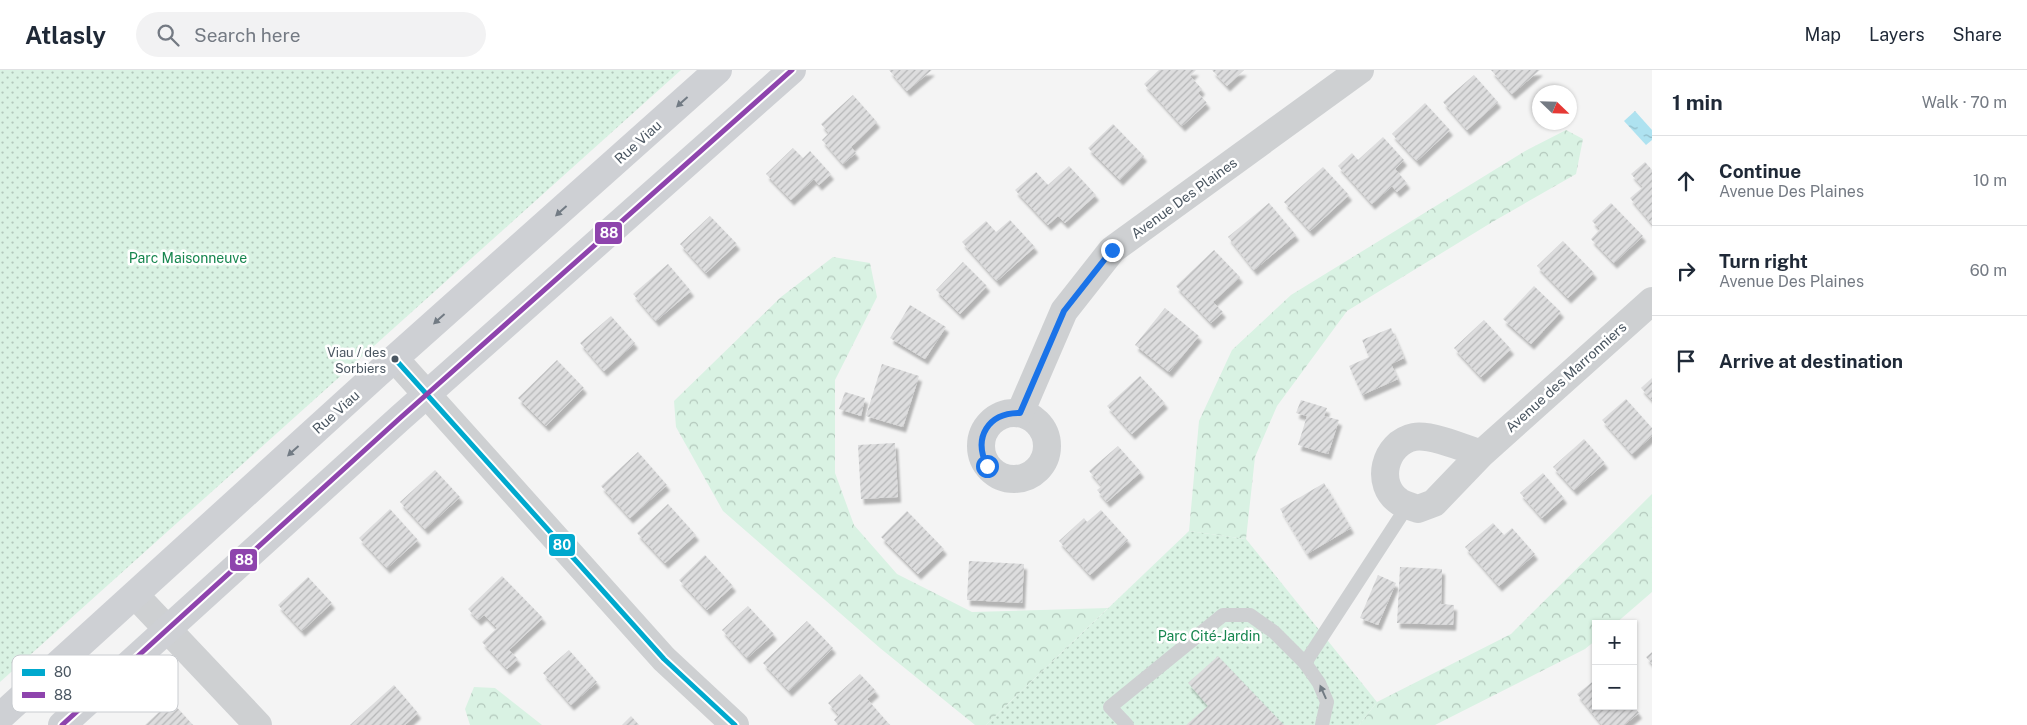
<!DOCTYPE html>
<meta charset="utf-8">
<style>
:root{--surface:#fff;--page:#f2f2f3;--text:#1f2937;--muted:#747a83;--line:#e0e1e3}
body{margin:0;font-family:"Public Sans",sans-serif;background:var(--page);color:var(--text)}
.controls{position:absolute;right:15px;bottom:15px;display:grid;overflow:hidden;border-radius:0px;box-shadow:0 1px 4px #0004}
.controls button{width:45px;height:45px;display:grid;place-items:center;padding:0;border:0;border-bottom:1px solid var(--line);background:var(--surface);color:var(--text);font:25px sans-serif}
.compass{position:absolute;left:1532px;top:15px;width:45px;height:45px;border-radius:50%;background:var(--surface);box-shadow:0 1px 4px #0004;rotate:113deg}
.stop{position:absolute;width:15px;height:15px;margin:-11px;border:4px solid #1a73e8;border-radius:50%;background:#fff}
.stop.end{background:#1a73e8;border-color:#fff;box-shadow:0 1px 5px #0008}
.list{margin:0;padding:0;list-style:none}
h2{display:flex;justify-content:space-between;align-items:center;height:65px;margin:0;padding:0 20px;font-size:21px}
h2 small{font-size:16px;font-weight:400;color:var(--muted)}
.list li{display:grid;grid-template-columns:32px 1fr auto;gap:15px;align-items:center;box-sizing:border-box;height:90px;padding:0 20px;border-top:1px solid var(--line)}
.list b{display:block;font-size:19px;white-space:nowrap}
.list p{margin:0;font-size:16px;white-space:nowrap;color:var(--muted)}
.list em{font-size:16px;font-style:normal;color:var(--muted)}
.icon{flex:none;width:28px;height:28px;fill:none;stroke:currentColor;stroke-width:2;stroke-linecap:round;stroke-linejoin:round}
.map{position:relative;flex:none;width:1652px;height:655px;overflow:hidden}
header{display:flex;align-items:center;gap:30px;box-sizing:border-box;height:70px;padding:0 25px;background:var(--surface);border-bottom:1px solid var(--line)}
header strong{font-size:24px}
nav{display:flex;gap:28px;margin-inline-start:auto;font-size:18px}
.search{width:350px;height:45px;background:var(--page);display:flex;align-items:center;gap:12px;box-sizing:border-box;padding:0 18px;border-radius:28px;color:var(--muted);font-size:19px}
main{display:flex}
aside{flex:1;background:var(--surface)}
.map>svg:first-child{display:block}
</style>
<header>
<strong>Atlasly</strong>
<div class="search"><svg class="icon" aria-label="search" viewBox="0 0 24 24"><circle cx="10" cy="10" r="6"/><path d="M15 15l6 6"/></svg>Search here</div>
<nav><a>Map</a><a>Layers</a><a>Share</a></nav>
</header>
<main>
<div class="map">
<svg width="1652" height="655" viewBox="0 0 1652 655">
<defs>
<pattern id="forest-crowns" width="20" height="18" patternUnits="userSpaceOnUse" patternTransform="scale(1.25)"><rect width="20" height="18" fill="#d9f2e3"/><path d="M2 6a3 3 0 1 1 6 0M12 15a3 3 0 1 1 6 0" fill="none" stroke="#b2c7bb"/></pattern>
<pattern id="park-dots" width="8" height="8" patternUnits="userSpaceOnUse" patternTransform="scale(1.25)"><rect width="8" height="8" fill="#d9f2e3"/><path d="M2 2h.1M6 6h.1" fill="none" stroke="#b2c7bb" stroke-width="1.8" stroke-linecap="round"/></pattern>
<pattern id="water-ripples" width="26" height="14" patternUnits="userSpaceOnUse" patternTransform="scale(1.25)"><rect width="26" height="14" fill="#aee2f0"/><path d="M2 4q2-2 4 0t4 0M15 11q2-2 4 0t4 0" fill="none" stroke="#90bac6"/></pattern>
<pattern id="building-hatch" width="6" height="6" patternUnits="userSpaceOnUse" patternTransform="scale(1.25)"><rect width="6" height="6" fill="#ddddde"/><path d="M-1 1l2-2M0 6l6-6M5 7l2-2" fill="none" stroke="#b5b6b7"/></pattern>
<filter id="shadow"><feDropShadow dx="3" dy="5.5" stdDeviation="1" flood-color="#0004"/></filter>
</defs>
<rect width="100%" height="100%" fill="#f4f4f4"/>
<g fill="url(#forest-crowns)">
<polygon points="1566,60 1583,69 1576,104 1494,151 1347,241 1277,336 1255,387 1246,469 1189,461 1199,351 1232,280 1291,225 1527,80"/>
<polygon points="833,187 870,193 877,227 835,310 835,403 854,455 897,504 972,542 1108,538 986,655 975,655 880,578 723,441 676,357 674,331 781,227"/>
<polygon points="1652,424 1652,522 1615,554 1596,554 1596,570 1585,579 1435,655 1359,655 1377,632 1511,564"/>
<polygon points="474,617 495,618 542,655 470,655 465,639"/>
</g>
<g fill="url(#park-dots)">
<polygon points="0,0 681,0 0,612"/>
<polygon points="1189,461 1246,469 1377,632 1359,655 986,655"/>
</g>
<polygon fill="url(#water-ripples)" points="1635,41 1652,60 1652,70 1646,75 1624,51"/>
<g fill="url(#building-hatch)" filter="url(#shadow)">
<polygon points="889,0 932,0 907,21"/>
<polygon points="1159,0 1196,0 1190,6 1202,19 1198,23 1207,33 1182,56 1144,14"/>
<polygon points="1212,0 1244,0 1227,16"/>
<polygon points="1491,0 1540,0 1512,24"/>
<polygon points="1474,5 1498,32 1467,60 1443,32"/>
<polygon points="853,25 877,52 851,77 856,83 843,94 822,70 829,63 821,54"/>
<polygon points="1425,33 1450,60 1417,91 1392,64"/>
<polygon points="1113,54 1144,86 1120,110 1088,78"/>
<polygon points="1383,67 1404,90 1395,99 1407,113 1397,122 1392,116 1372,134 1338,96 1352,83 1358,90"/>
<polygon points="793,78 803,88 810,81 831,104 819,115 814,109 791,130 766,104"/>
<polygon points="1645,92 1652,100 1652,154 1630,128 1643,117 1631,104"/>
<polygon points="1069,96 1096,125 1065,153 1058,146 1048,155 1015,120 1036,102 1048,115"/>
<polygon points="1323,97 1349,125 1310,161 1284,132"/>
<polygon points="1269,133 1296,165 1254,200 1228,167"/>
<polygon points="1611,133 1643,166 1614,193 1591,169 1600,159 1592,151"/>
<polygon points="710,146 737,174 706,203 680,174"/>
<polygon points="1010,150 1035,177 997,211 962,172 986,151 996,162"/>
<polygon points="1563,171 1594,203 1568,228 1537,196"/>
<polygon points="1214,180 1240,207 1213,232 1223,242 1211,253 1176,216"/>
<polygon points="963,192 987,216 960,244 936,220"/>
<polygon points="668,194 691,221 656,251 633,224"/>
<polygon points="1534,216 1561,242 1531,274 1503,249"/>
<polygon points="910,235 946,257 925,289 890,268"/>
<polygon points="1165,238 1199,266 1169,302 1135,275"/>
<polygon points="611,246 635,273 604,301 580,273"/>
<polygon points="1484,250 1511,279 1481,307 1454,278"/>
<polygon points="1391,258 1404,288 1391,294 1398,309 1362,325 1349,296 1369,287 1362,270"/>
<polygon points="557,290 584,318 546,356 518,328"/>
<polygon points="882,294 919,306 903,357 866,346"/>
<polygon points="1140,306 1165,333 1132,364 1107,336"/>
<polygon points="1652,308 1652,330 1641,318"/>
<polygon points="845,322 865,328 861,346 839,339"/>
<polygon points="1626,329 1652,358 1652,366 1632,384 1602,350"/>
<polygon points="1301,330 1327,338 1324,346 1339,350 1328,384 1298,375 1307,346 1296,343"/>
<polygon points="1584,369 1605,393 1574,420 1553,397"/>
<polygon points="895,373 898,427 861,429 858,375"/>
<polygon points="1118,376 1141,402 1107,432 1097,420 1102,416 1089,401"/>
<polygon points="638,382 667,415 630,448 601,416"/>
<polygon points="435,400 460,427 425,459 400,432"/>
<polygon points="1543,403 1564,428 1542,448 1520,423"/>
<polygon points="1324,413 1351,458 1307,484 1280,439"/>
<polygon points="668,434 696,465 665,493 637,463"/>
<polygon points="390,439 418,470 387,498 359,468"/>
<polygon points="1101,440 1128,470 1090,505 1059,471 1084,448 1087,452"/>
<polygon points="907,441 944,479 918,504 881,467"/>
<polygon points="1493,453 1504,465 1512,458 1535,484 1499,516 1465,477"/>
<polygon points="705,485 733,516 707,540 679,510"/>
<polygon points="969,491 1024,494 1022,533 967,530"/>
<polygon points="1400,497 1442,499 1441,534 1454,535 1453,555 1397,553"/>
<polygon points="1378,505 1396,513 1378,555 1360,548"/>
<polygon points="502,506 543,548 509,580 518,589 507,599 482,572 497,558 484,545 478,550 468,539"/>
<polygon points="308,507 332,533 302,561 278,535"/>
<polygon points="748,536 774,564 747,588 722,560"/>
<polygon points="807,551 833,578 789,621 763,593"/>
<polygon points="569,580 597,612 571,635 543,603"/>
<polygon points="1652,582 1652,594 1646,587"/>
<polygon points="1218,586 1284,655 1186,655 1208,636 1188,613"/>
<polygon points="860,604 876,621 867,629 890,655 838,655 834,650 839,645 828,633"/>
<polygon points="1596,609 1596,636 1634,636 1639,643 1624,655 1602,655 1577,624"/>
<polygon points="394,615 418,643 405,655 350,655"/>
<polygon points="171,631 193,655 145,655"/>
<polygon points="631,646 639,655 622,655"/>
</g>
<g fill="none" stroke-linecap="round" stroke-linejoin="round">
<g stroke="#ced0d2" stroke-width="14">
<polyline points="1305,593 1319,613 1327,632 1322,655"/>
<polyline points="1127,655 1110,637 1223,545 1250,545 1274,562 1305,593 1408,435"/>
</g>
<g stroke="#ced0d2" stroke-width="28">
<polyline points="395,289 664,589 735,655"/>
<circle cx="1014" cy="376" r="33"/>
<polyline points="1020,343 1064,241 1112,180 1360,0"/>
<path d="M 1481,384 C 1464,378 1431,364 1414,367 C 1384,373 1374,415 1400,432 C 1405,435 1412,437 1418,439 L 1434,433 L 1481,384 L 1652,231"/>
<polyline points="135,525 258,655"/>
</g>
<g stroke="#ced0d4" stroke-width="28">
<polyline points="0,647 376,305 718,0"/>
<polyline points="62,655 399,349 792,0"/>
</g>
<g stroke="#fff" stroke-width="9">
<polyline id="bus-1" points="395,289 664,589 735,655"/>
</g>
<g stroke="#fff" stroke-width="9">
<polyline id="bus-2" points="62,655 399,349 792,0"/>
</g>
<use href="#bus-1" stroke="#00a9ce" stroke-width="5"/>
<use href="#bus-2" stroke="#8e44ad" stroke-width="5"/>
</g>
<defs><path id="oneway-solid" d="M-6-.8H1V-3.2L6.5 0L1 3.2V.8H-6Z" transform="scale(1.25)"/></defs>
<g fill="#727b84">
<use href="#oneway-solid" transform="translate(682 32) rotate(138)"/>
<use href="#oneway-solid" transform="translate(561 141) rotate(138)"/>
<use href="#oneway-solid" transform="translate(439 249) rotate(138)"/>
<use href="#oneway-solid" transform="translate(293 381) rotate(138)"/>
</g>
<use fill="#727b83" href="#oneway-solid" transform="translate(1323 622) rotate(-114)"/>
<g fill="none" stroke-linecap="round" stroke-linejoin="round">
<path stroke="#1a73e8" stroke-width="6" d="M 987,396 C 973,367 988,343 1020,343 L 1064,241 L 1112,180"/>
</g>
<circle fill="#4a5661" stroke="#fff" stroke-width="2" cx="395" cy="289" r="4.5"/>
<g text-anchor="middle" stroke-width="5" stroke-linejoin="round" paint-order="stroke">
<g font-size="13" fill="#4a5661" stroke="#fff" text-anchor="end">
<text x="386" y="287">Viau / des<tspan x="386" dy="16">Sorbiers</tspan></text>
</g>
<g font-size="14" fill="#4a5661" stroke="#fff">
<text transform="translate(638 72) rotate(-42)" y="5">Rue Viau</text>
<text transform="translate(1184 128) rotate(-36)" y="5">Avenue Des Plaines</text>
<text transform="translate(1566 307) rotate(-42)" y="5">Avenue des Marronniers</text>
<text transform="translate(336 342) rotate(-42)" y="5">Rue Viau</text>
</g>
<g font-size="14" fill="#17864f" stroke="#fff">
<text x="188" y="193">Parc Maisonneuve</text>
<text x="1209" y="571">Parc Cité-Jardin</text>
</g>
</g>
<rect x="12" y="585" width="166" height="57" rx="8" fill="#fff" stroke="#c9ccd0" stroke-width="1"/>
<rect x="22" y="599" width="23" height="7" fill="#00a9ce"/>
<rect x="22" y="622" width="23" height="6" fill="#8e44ad"/>
<g font-size="14" fill="#4a5661">
<text x="54" y="607">80</text>
<text x="54" y="630">88</text>
</g>
<g stroke="#fff" stroke-width="2">
<rect x="594" y="151" width="29" height="24" rx="5" fill="#8e44ad"/>
<rect x="548" y="463" width="28" height="24" rx="5" fill="#00a9ce"/>
<rect x="229" y="478" width="29" height="24" rx="5" fill="#8e44ad"/>
</g>
<g font-size="14" text-anchor="middle" font-weight="bold" fill="#fff">
<text x="609" y="168">88</text>
<text x="562" y="480">80</text>
<text x="244" y="495">88</text>
</g>
</svg>
<div class="controls">
<button>+</button>
<button>−</button>
</div>
<svg class="compass" viewBox="-18 -18 36 36"><path d="M0-13l5 13h-10z" fill="#e53935"/><path d="M0 13l5-13h-10z" fill="#747a83"/></svg>
<div class="stop" style="left:987px;top:396px"></div>
<div class="stop end" style="left:1112px;top:180px"></div>
</div>
<aside>
<h2>1 min<small>Walk · 70 m</small></h2>
<ul class="list">
<li><svg class="icon" aria-label="ahead" viewBox="0 0 24 24"><path d="M12 20V5M6 11l6-6 6 6"/></svg><div><b>Continue</b><p>Avenue Des Plaines</p></div><em>10 m</em></li>
<li><svg class="icon" aria-label="right" viewBox="0 0 24 24"><path d="M7 20v-9h11M14 6l5 5-5 5"/></svg><div><b>Turn right</b><p>Avenue Des Plaines</p></div><em>60 m</em></li>
<li><svg class="icon" aria-label="arrive" viewBox="0 0 24 24"><path d="M6 21V4h12l-3 4 3 4H6"/></svg><div><b>Arrive at destination</b></div></li>
</ul>
</aside>
</main>
